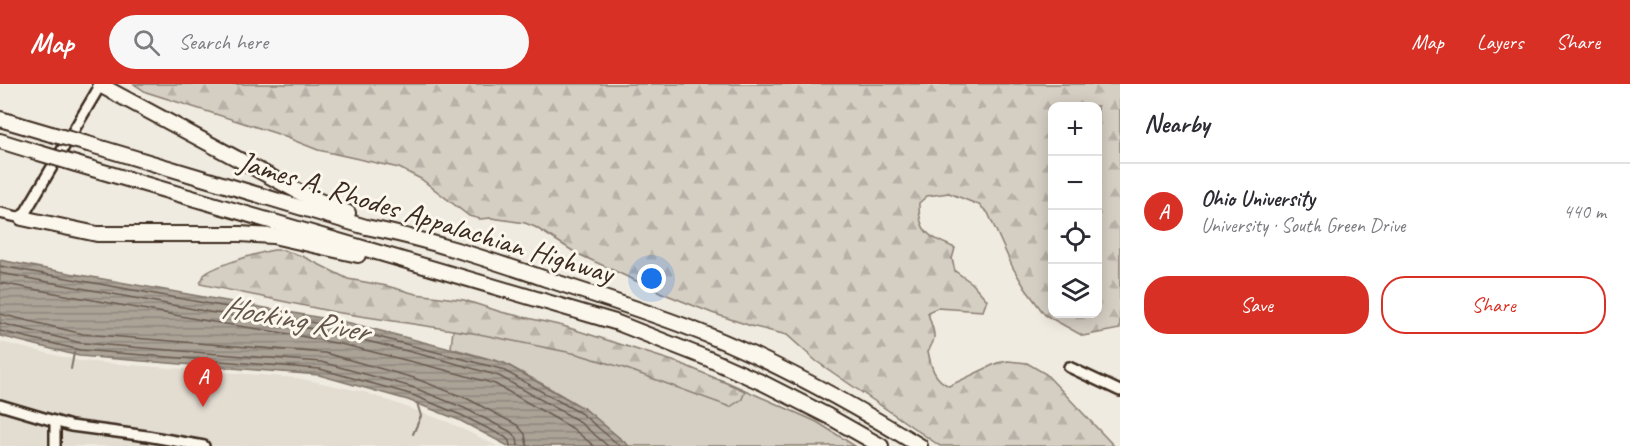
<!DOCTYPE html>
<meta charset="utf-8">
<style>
:root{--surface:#fff;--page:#f7f7f7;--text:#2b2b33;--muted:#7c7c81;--line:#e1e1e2;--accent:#d93025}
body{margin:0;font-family:Caveat,sans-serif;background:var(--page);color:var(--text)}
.controls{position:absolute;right:18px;top:18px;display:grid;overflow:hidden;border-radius:12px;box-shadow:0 3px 15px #0003}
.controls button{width:54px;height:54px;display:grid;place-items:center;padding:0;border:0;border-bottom:2px solid var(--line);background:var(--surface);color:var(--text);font:30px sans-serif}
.you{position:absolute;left:652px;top:195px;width:21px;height:21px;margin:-15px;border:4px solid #fff;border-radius:50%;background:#1a73e8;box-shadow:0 0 0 9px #1a73e833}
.badge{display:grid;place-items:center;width:39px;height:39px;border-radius:50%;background:var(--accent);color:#fff;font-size:20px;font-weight:700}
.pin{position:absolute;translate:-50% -50px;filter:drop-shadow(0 2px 3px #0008)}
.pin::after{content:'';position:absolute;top:32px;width:21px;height:18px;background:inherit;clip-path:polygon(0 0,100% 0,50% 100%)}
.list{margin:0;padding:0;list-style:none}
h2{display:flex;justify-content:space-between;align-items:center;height:78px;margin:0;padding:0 24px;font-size:26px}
h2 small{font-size:20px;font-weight:400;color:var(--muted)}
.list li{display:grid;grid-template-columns:39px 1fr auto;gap:18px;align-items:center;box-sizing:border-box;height:96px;padding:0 24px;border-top:2px solid var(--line)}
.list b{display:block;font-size:22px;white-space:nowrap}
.list p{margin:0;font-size:20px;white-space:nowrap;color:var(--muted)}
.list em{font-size:20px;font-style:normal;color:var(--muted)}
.actions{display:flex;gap:12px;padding:18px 24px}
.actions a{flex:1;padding:14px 0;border:2px solid var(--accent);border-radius:24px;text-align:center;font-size:21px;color:var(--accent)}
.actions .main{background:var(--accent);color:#fff}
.icon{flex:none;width:33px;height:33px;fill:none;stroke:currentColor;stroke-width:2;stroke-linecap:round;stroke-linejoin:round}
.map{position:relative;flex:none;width:1120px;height:362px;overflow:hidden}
header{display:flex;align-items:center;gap:36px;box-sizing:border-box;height:84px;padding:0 30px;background:var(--accent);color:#fff}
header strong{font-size:28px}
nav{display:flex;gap:33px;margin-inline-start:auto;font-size:21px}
.search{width:420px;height:54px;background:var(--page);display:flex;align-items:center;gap:15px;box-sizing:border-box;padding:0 21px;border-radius:33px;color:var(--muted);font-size:22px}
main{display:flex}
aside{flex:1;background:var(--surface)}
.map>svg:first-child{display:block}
</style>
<header>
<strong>Map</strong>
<div class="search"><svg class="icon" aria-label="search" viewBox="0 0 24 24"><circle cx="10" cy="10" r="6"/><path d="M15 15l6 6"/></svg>Search here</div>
<nav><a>Map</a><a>Layers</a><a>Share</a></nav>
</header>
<main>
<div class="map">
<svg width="1120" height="362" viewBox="0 0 1120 362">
<defs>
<pattern id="forest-firs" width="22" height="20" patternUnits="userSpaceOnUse" patternTransform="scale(1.5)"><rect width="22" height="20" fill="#d5cec3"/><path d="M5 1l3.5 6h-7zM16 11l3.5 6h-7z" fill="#b8b1a7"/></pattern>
<pattern id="water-rules" width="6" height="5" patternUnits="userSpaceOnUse" patternTransform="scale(1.5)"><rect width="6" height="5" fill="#aca397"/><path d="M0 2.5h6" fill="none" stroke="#8d857b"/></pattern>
</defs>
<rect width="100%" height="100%" fill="#f0ebe0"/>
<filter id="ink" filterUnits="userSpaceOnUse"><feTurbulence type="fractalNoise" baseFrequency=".0167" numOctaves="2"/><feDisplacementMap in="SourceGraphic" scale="12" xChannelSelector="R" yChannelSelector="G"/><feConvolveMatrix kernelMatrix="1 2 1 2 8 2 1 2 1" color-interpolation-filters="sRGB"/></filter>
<g filter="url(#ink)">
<polygon fill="#e2dcd1" points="0,258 80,277 297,294 364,308 448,338 497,362 0,362"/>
<polygon fill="#d5cec3" stroke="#887c70" stroke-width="1.5" points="453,246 621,262 727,298 817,338 855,362 629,362 585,325 546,302 504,279 451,264"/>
<g fill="url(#forest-firs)" stroke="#887c70" stroke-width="1.5" fill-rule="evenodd">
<path d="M 134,0 L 1120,0 L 1120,245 L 1083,252 L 1045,231 L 1025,204 L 1013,184 L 988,129 L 979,121 L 949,109 L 927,112 L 919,119 C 918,149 930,153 955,164 L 952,175 L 955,187 L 972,199 L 987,216 L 983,227 L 937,224 L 928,228 C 931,245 940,250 928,267 C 931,283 934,295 949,302 L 997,279 L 1008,277 L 1027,279 L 1046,290 L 1114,362 L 940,362 L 816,277 L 787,251 L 751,242 L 712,229 L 662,209 L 576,169 L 535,143 L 525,139 L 491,134 L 480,135 L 469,132 L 421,95 L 399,84 L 318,66 L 275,49 L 146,8 ZM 1052,22 L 1098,22 L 1098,230 L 1052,230 Z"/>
<path d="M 274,166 L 283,166 L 302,172 L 348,195 L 387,202 L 416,210 L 464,216 L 501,228 L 563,242 L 682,280 L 745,307 L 742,315 L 730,323 L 624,284 L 577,270 L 479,250 L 334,228 L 200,200 C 200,199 204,192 204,191 C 213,182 261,168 274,166 Z"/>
</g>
<polygon fill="url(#water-rules)" stroke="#7f7367" stroke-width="1.5" points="0,176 41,184 350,239 504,279 585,325 629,362 508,362 459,336 408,316 319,291 79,272 0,252"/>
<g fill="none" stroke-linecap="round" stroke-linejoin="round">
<g stroke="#685a4e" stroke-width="1.5">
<polyline points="0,182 348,245 501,285 582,330 620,362"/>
<polyline points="0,189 215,229 292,241 347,252 447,277 499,292 577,336 608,362"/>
<polyline points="0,199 213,238 290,250 345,261 445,286 495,300 572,344 594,362"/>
<polyline points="0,230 83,250 325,269 414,294 468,315 517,341 525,350 527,362"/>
<polyline points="0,239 81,259 321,278 412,303 464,324 511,348 517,354 518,362"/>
<polyline points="0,247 80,266 320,285 410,310 461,331 505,353 509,357 510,362"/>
</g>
<g stroke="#7f7367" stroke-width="2">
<polyline points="71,285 74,269"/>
<polyline points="413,350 421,332 417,319"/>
</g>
<g stroke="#3b2a1e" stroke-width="14">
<g id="minor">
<polyline points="0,129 22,134 101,0"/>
<polyline points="1069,283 1120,307"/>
<polyline points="0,321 71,342 147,352 204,362"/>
<polyline points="55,362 55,338"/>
</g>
</g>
<g stroke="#3b2a1e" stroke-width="18">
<g id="highway">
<polyline points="100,1 301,109 348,129"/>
<polyline points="0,35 51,50"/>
<polyline points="0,57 39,69"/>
<path d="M 88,60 L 366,143 C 427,155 487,175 546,195 C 601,213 656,230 710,252 C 783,282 853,321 920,362"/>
<polyline points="76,80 615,238 709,275 763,299 828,332 881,362"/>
<polyline points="22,134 97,150 240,150 273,152 358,171"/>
</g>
</g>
<use href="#minor" stroke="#fbf7ec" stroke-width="9"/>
<use href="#highway" stroke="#fbf7ec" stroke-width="14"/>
<g stroke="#3b2a1e" stroke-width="18" stroke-linecap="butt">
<g id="highway-bridge">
<polyline points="51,50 88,60"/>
<polyline points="39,69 76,80"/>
</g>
</g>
<use href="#highway-bridge" stroke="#fbf7ec" stroke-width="14"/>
</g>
</g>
<g text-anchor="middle" stroke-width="6" stroke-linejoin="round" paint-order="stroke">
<g font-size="30" fill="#3b2a1e" stroke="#fbf7ec">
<text transform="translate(426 133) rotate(17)" y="10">James A. Rhodes Appalachian Highway</text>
</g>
<g font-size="32" font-style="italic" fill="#635448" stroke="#fbf7ec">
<text transform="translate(295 234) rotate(10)" y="11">Hocking River</text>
</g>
</g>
</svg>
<div class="controls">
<button>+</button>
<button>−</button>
<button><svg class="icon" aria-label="locate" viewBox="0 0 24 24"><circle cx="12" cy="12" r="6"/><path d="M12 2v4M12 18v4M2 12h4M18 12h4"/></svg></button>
<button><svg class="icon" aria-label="layers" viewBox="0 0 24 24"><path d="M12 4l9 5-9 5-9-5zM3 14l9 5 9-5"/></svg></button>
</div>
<div class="you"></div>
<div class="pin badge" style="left:203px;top:323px">A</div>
</div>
<aside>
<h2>Nearby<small></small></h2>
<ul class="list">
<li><span class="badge">A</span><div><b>Ohio University</b><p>University · South Green Drive</p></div><em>440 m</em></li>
</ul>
<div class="actions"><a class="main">Save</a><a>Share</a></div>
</aside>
</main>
